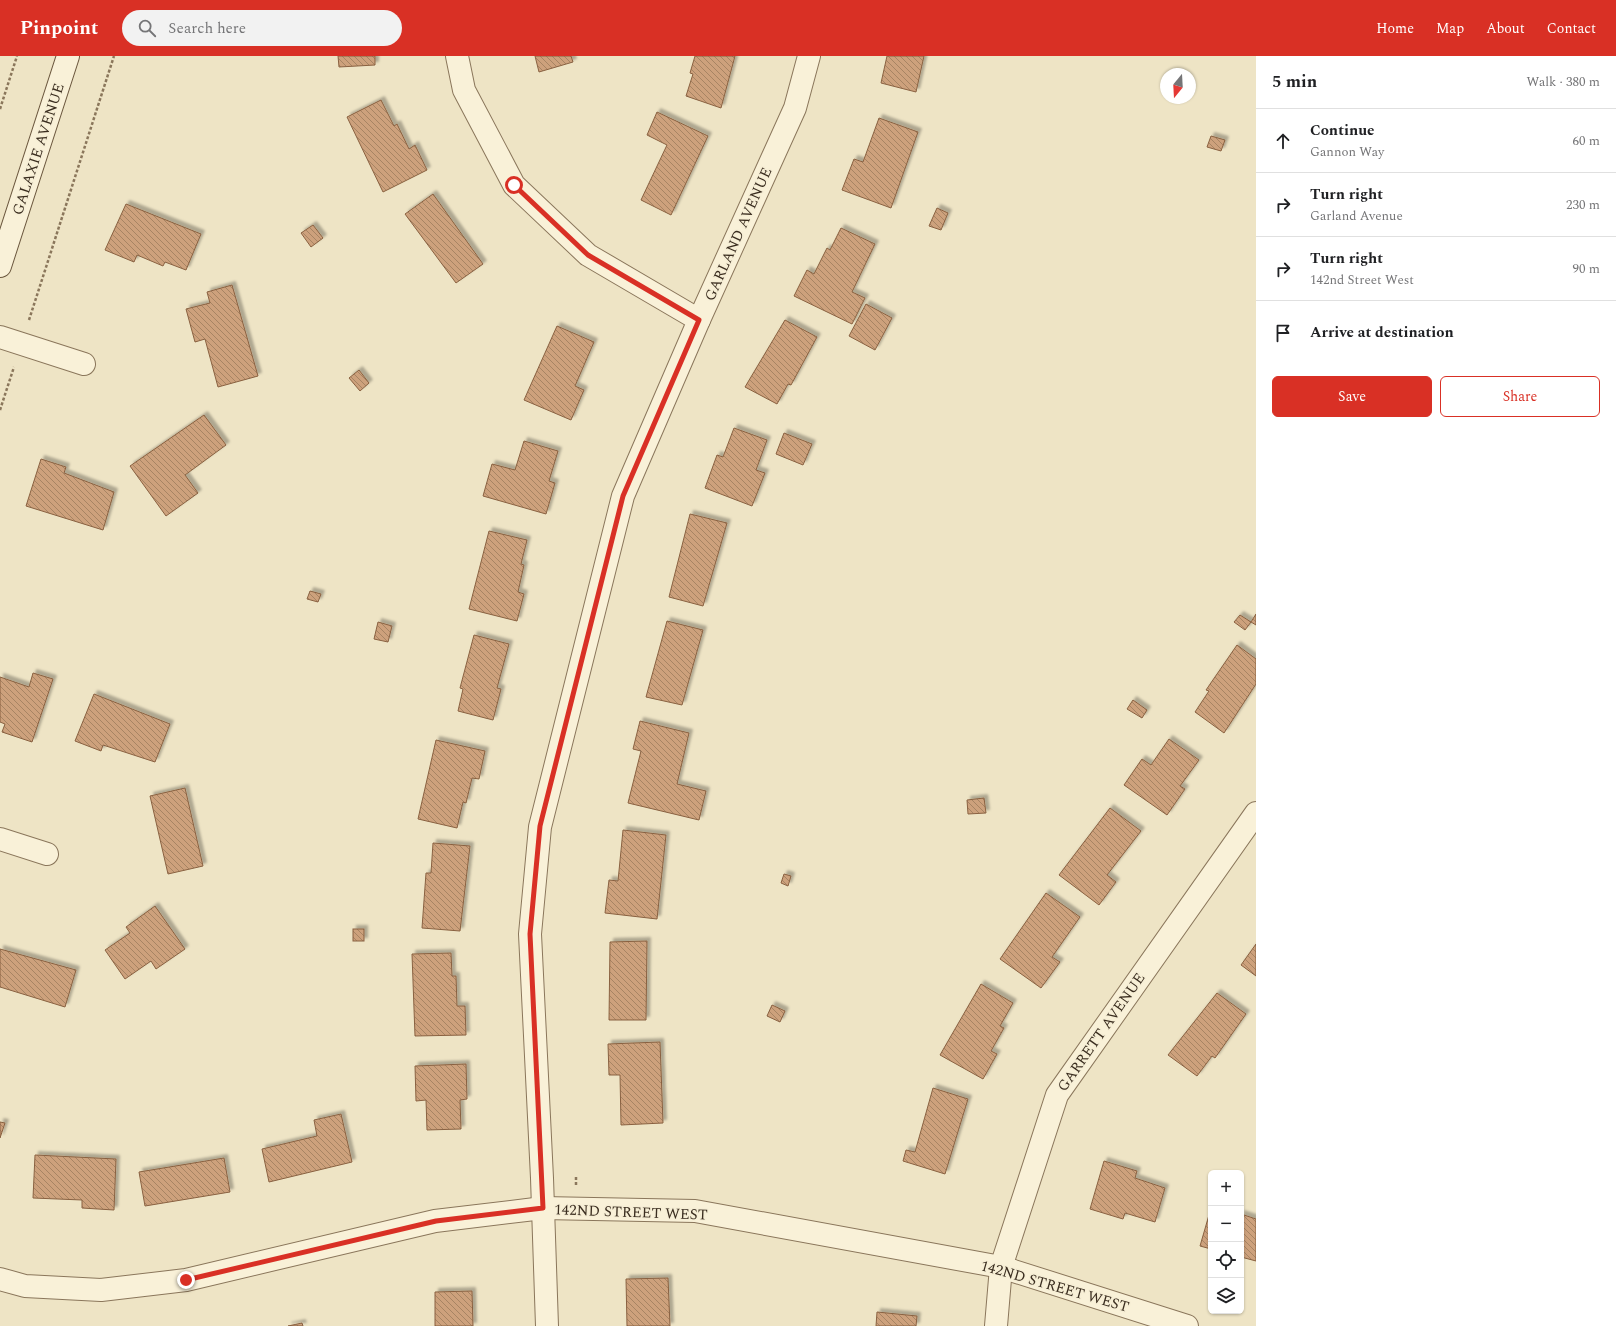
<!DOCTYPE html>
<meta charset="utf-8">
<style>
:root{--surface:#fff;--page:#f2f2f2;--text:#202124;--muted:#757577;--line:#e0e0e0;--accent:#d93025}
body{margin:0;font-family:Spectral,serif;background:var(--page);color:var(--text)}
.controls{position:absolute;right:12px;bottom:12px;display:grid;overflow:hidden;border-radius:6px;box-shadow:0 1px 3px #0004}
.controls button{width:36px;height:36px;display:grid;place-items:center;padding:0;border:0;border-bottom:1px solid var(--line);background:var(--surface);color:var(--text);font:20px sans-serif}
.compass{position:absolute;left:1160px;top:12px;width:36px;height:36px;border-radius:50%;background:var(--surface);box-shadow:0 1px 3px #0004;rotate:198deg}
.stop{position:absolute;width:12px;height:12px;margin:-9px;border:3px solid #d93025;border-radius:50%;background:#fff}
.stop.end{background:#d93025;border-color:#fff;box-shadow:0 1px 4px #0008}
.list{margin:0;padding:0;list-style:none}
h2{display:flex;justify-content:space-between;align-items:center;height:52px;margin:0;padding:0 16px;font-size:17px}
h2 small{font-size:13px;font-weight:400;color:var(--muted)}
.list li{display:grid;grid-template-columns:26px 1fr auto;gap:12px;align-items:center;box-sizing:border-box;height:64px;padding:0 16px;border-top:1px solid var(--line)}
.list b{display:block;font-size:15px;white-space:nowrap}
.list p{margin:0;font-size:13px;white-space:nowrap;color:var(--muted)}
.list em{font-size:13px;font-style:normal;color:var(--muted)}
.actions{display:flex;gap:8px;padding:12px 16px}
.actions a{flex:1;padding:9px 0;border:1px solid var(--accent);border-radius:6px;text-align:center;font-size:14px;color:var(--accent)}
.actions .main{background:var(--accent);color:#fff}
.icon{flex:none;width:22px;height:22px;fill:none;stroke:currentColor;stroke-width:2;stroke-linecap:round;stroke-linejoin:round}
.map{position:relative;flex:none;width:1256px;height:1270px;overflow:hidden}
header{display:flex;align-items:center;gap:24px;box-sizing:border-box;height:56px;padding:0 20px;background:var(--accent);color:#fff}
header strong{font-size:19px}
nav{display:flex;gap:22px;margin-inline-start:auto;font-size:14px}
.search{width:280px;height:36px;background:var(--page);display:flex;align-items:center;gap:10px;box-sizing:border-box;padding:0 14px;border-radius:22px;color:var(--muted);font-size:15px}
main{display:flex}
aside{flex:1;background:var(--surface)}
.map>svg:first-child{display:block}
</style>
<header>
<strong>Pinpoint</strong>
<div class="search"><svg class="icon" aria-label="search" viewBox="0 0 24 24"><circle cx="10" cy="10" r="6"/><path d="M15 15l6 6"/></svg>Search here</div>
<nav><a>Home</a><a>Map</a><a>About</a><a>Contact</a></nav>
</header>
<main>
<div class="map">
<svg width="1256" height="1270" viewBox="0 0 1256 1270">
<defs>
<pattern id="building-back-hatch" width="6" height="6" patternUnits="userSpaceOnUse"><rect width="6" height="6" fill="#cda17b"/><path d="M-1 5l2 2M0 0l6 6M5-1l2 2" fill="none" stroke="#a78464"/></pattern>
<filter id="shadow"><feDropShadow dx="3.5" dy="-3.5" stdDeviation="1" flood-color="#0004"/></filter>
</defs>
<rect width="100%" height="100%" fill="#eee4c5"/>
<g fill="url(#building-back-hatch)" stroke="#896141" filter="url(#shadow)">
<polygon points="338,0 375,0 375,9 339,11"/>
<polygon points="535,0 571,0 573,6 539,16"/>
<polygon points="695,0 735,0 721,52 686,40 693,18 690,17"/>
<polygon points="887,0 924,0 916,36 881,27"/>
<polygon points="381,44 394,70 397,68 409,93 415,89 427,114 383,136 347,61"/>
<polygon points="657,56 708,80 671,159 641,144 667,89 647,79"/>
<polygon points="879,62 918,76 891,152 842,134 854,103 863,106"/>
<polygon points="1211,80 1225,84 1221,95 1207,91"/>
<polygon points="433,138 483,208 456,227 405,158"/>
<polygon points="126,148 201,178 186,214 165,206 163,210 137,199 134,206 105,194"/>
<polygon points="937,152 948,157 941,174 929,170"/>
<polygon points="313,169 323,182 311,191 301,177"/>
<polygon points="841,172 875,188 852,236 865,242 852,268 794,240 807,214 814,218 827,192 830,194"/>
<polygon points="232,229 258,320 218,331 205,283 195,286 186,253 210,247 207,236"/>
<polygon points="866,248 892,262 875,294 849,280"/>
<polygon points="785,264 817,281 791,329 788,328 777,348 745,331"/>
<polygon points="557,270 594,286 575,330 584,334 571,364 524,344"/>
<polygon points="359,314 369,327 360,335 349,322"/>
<polygon points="204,359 226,389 185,419 198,437 166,460 130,410"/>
<polygon points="734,372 767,384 756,414 765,417 752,450 705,432 717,399 723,401"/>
<polygon points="784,377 812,388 803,409 776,398"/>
<polygon points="524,385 558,395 549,425 555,427 546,458 483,440 492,408 515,414"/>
<polygon points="41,403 66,411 64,417 114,436 103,474 26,450"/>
<polygon points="690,458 727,467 703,550 669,541"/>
<polygon points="489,475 527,484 521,508 524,509 518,536 524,538 517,565 469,553"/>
<polygon points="310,535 321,538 318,546 307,543"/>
<polygon points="1256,558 1256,569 1251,566"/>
<polygon points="1240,559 1251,566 1245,574 1234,566"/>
<polygon points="667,565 703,574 682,649 646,641"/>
<polygon points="378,566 392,570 388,586 374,583"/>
<polygon points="474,579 509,588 497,632 501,633 493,664 458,655 463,633 460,632"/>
<polygon points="1237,589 1256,603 1256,628 1224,677 1195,656 1209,635 1206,634"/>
<polygon points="33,617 53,623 32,686 2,676 5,668 0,666 0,621 29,631"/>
<polygon points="94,638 170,668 155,706 103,689 101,695 75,685"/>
<polygon points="1133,644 1147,654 1142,662 1127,653"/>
<polygon points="640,665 689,677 677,728 706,735 699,764 628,747 641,695 633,693"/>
<polygon points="1169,683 1199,704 1180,730 1185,733 1167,759 1124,729 1142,703 1151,709"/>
<polygon points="436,684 485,695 479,723 472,722 466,747 463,746 457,772 418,763"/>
<polygon points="185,732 203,810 168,818 150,740"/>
<polygon points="984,742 986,757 968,758 967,744"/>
<polygon points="1110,752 1141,775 1107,819 1116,826 1099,849 1059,819"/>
<polygon points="623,774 666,779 657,863 605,857 609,824 618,825"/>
<polygon points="433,787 470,790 460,875 422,872 426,817 431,817"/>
<polygon points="784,818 791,820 788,830 781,827"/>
<polygon points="1046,837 1080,861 1052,901 1060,906 1041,932 1000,903"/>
<polygon points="155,850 185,893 156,913 151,905 125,923 105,894 130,877 126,871"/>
<rect x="353" y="873" width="11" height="12"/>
<polygon points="647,885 646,964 609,964 610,886"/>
<polygon points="1256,888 1256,920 1241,909"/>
<polygon points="0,893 76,914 65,951 0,931"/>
<polygon points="451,897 452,920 456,920 457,950 465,950 466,979 415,980 412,898"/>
<polygon points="981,928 1013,947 1000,970 1004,972 991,995 997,998 983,1023 940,999"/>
<polygon points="1217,937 1246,958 1215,1002 1212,1000 1197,1020 1168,999"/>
<polygon points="772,949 785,955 780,966 767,960"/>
<polygon points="660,986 663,1067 621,1069 620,1019 609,1019 608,988"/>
<polygon points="466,1008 467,1043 460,1044 461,1073 427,1074 426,1044 416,1045 415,1010"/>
<polygon points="933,1032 968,1043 945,1118 903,1105 906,1094 915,1096"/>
<polygon points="341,1058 352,1106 269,1126 262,1093 317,1080 314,1064"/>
<polygon points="0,1066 5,1067 0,1082"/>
<polygon points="35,1099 116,1103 114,1154 82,1152 82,1144 33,1142"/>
<polygon points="224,1102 230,1136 145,1150 139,1116"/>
<polygon points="1104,1105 1137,1115 1135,1122 1165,1132 1155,1166 1125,1157 1123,1163 1090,1153"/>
<polygon points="1211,1152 1211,1193 1200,1190"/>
<polygon points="1241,1158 1256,1163 1256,1205 1241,1201"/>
<polygon points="668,1222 670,1270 627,1270 626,1223"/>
<polygon points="472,1235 473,1270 435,1270 435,1236"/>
<polygon points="877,1256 917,1260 916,1270 876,1270"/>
<polygon points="302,1267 303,1270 288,1270"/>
</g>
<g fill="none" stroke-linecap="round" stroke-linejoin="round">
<g stroke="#8a765b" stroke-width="24">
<g id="street">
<polyline points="457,0 464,34 514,129 588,199 699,264"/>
<polyline points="0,281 84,308"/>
<polyline points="0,783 47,798"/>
<polyline points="0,1223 25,1230 101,1234 186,1224 435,1165 543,1152 695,1155 1001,1211 1187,1270"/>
<polyline points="547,1270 542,1122 530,878 540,771 623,440 699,264 795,52 809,0"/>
<polyline points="996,1270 1001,1211 1057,1039 1256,757"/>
</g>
</g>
<g stroke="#6b573e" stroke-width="24">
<polyline id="secondary" points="0,210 68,0"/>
</g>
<g stroke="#8a765b" stroke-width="2.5" stroke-dasharray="3 2" stroke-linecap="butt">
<polyline points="0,53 17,0"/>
<polyline points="29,264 114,0"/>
<polyline points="0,354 14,311"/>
<polyline points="576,1129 576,1119"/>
</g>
<use href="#street" stroke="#f9f1d8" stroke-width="22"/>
<use href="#secondary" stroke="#f9f1d8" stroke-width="22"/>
</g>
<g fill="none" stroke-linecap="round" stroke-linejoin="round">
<polyline stroke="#d93025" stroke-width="5" points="186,1224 436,1165 543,1152 530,878 540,770 623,440 699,264 588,199 514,129"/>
</g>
<g text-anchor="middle" stroke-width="3" stroke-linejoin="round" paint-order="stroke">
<g font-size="15" fill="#3a2d1f" stroke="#f6eed5">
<text transform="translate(38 93) rotate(-72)" y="5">GALAXIE AVENUE</text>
<text transform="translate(738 178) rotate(-66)" y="5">GARLAND AVENUE</text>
<text transform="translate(1101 976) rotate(-55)" y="5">GARRETT AVENUE</text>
<text transform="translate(631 1156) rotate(2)" y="5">142ND STREET WEST</text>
<text transform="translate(1055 1230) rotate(16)" y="5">142ND STREET WEST</text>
</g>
</g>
</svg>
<div class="controls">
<button>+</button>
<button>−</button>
<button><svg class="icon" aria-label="locate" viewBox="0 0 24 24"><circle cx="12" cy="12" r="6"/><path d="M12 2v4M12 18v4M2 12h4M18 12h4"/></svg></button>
<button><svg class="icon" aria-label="layers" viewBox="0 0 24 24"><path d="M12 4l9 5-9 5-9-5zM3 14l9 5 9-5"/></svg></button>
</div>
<svg class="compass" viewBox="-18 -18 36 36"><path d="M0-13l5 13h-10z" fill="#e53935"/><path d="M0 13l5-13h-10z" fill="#757577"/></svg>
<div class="stop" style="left:514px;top:129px"></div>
<div class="stop end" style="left:186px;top:1224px"></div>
</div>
<aside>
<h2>5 min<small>Walk · 380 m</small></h2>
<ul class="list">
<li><svg class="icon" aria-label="ahead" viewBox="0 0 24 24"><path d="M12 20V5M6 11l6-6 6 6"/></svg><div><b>Continue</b><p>Gannon Way</p></div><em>60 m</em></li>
<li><svg class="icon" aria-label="right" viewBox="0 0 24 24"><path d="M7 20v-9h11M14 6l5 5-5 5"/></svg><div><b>Turn right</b><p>Garland Avenue</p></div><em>230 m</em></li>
<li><svg class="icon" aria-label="right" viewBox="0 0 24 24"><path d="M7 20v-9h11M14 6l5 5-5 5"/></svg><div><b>Turn right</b><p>142nd Street West</p></div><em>90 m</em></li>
<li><svg class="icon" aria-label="arrive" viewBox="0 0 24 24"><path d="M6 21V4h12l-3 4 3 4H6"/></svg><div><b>Arrive at destination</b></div></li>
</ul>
<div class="actions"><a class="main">Save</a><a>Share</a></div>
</aside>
</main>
